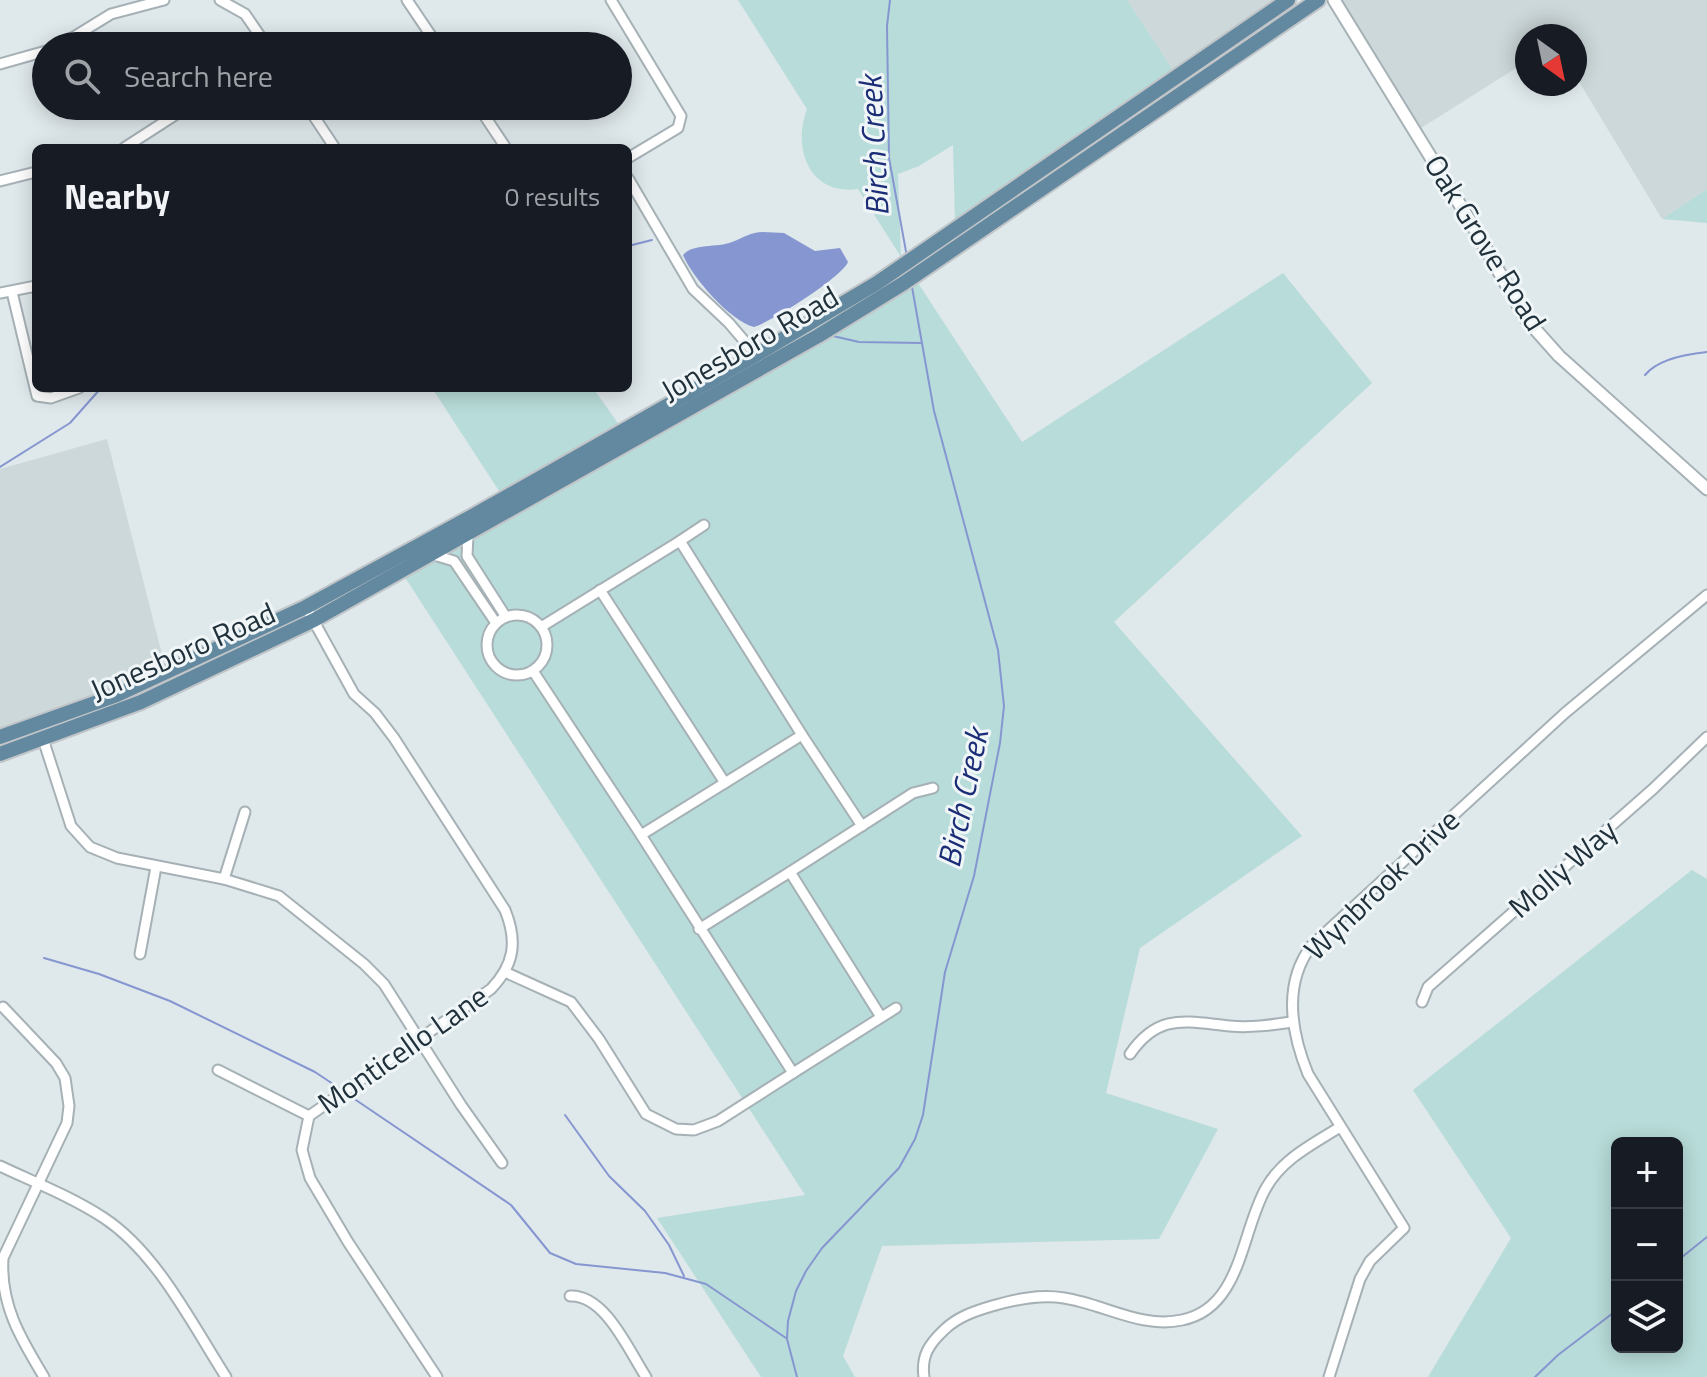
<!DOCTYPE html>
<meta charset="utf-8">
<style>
:root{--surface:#171b24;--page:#20242c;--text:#f1f3f6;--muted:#9ea1a6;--line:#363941}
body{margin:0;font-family:"Titillium Web",sans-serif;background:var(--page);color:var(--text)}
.controls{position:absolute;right:24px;bottom:24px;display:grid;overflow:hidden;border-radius:12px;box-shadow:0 4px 20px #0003}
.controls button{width:72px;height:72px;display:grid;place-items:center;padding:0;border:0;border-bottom:2px solid var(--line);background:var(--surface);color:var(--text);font:40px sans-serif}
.compass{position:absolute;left:1515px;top:24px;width:72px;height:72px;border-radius:50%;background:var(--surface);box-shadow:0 4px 20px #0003;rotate:147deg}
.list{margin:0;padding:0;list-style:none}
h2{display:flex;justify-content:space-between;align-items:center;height:104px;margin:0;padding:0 32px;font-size:34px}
h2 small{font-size:26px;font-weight:400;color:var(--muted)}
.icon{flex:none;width:44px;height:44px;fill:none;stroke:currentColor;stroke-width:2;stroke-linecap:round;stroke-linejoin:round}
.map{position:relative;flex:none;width:1707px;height:1377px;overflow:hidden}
.search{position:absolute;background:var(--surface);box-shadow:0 4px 20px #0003;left:32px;top:32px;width:600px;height:88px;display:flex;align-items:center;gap:20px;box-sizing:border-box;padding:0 28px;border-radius:44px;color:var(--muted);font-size:30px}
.panel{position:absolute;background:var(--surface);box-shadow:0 4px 20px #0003;left:32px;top:144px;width:600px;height:248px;border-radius:12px}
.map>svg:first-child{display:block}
</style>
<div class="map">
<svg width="1707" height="1377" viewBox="0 0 1707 1377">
<rect width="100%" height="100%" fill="#dfe8eb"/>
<g fill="#cdd8da">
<polygon points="1127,0 1289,0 1177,76"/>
<polygon points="1329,0 1707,0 1707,189 1662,219 1575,75 1575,36 1527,36 1527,61 1418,130"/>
<polygon points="107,439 168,678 0,742 0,469"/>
</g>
<g fill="#b8dcd9" fill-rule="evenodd">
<path d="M 738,0 L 1127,0 L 1177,76 L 955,222 L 953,145 L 919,166 L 898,174 L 901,257 L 1022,442 L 1283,273 L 1372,383 L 1114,622 L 1302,836 L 1140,948 L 1106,1093 L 1218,1129 L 1159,1239 L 882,1246 L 843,1356 L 855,1377 L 761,1377 L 657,1218 L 805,1195 L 397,565 L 505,500 L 432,388 L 593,388 L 632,443 L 901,257 L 858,189 C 809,196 792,148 807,109 Z"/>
<polygon points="1707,189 1707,223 1662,219"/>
<path d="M 1692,870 L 1707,879 L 1707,1377 L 1428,1377 L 1511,1238 L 1413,1090 ZM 1617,1143 L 1677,1143 L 1677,1347 L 1617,1347 Z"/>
</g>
<path fill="#8696d0" d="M 763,232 L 784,233 L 815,251 L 840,248 L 848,262 C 841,278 771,322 754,327 C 730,321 692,277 683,255 C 693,243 717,248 732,242 C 743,238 751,232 763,232 Z"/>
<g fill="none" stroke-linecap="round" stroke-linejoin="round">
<g stroke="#8696d0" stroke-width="2">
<polyline points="890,0 887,26 889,158 907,257"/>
<polyline points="628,246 652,240"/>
<polyline points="784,312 801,322"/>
<polyline points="833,336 859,342 921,343"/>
<path d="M 1645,375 C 1658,359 1687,354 1707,352"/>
<polyline points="0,467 70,423 101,388"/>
<polyline points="44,958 99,974 170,1001 315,1072 342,1090"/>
<polyline points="347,1094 511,1205 550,1253 576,1264 665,1273 706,1284 786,1338"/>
<polyline points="565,1115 609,1176 645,1211 669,1245 684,1276"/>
<polyline points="1677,1261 1707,1237"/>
<polyline points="797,1377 787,1339 788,1321 796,1291 806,1271 822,1248 899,1168 915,1139 923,1115 945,972 974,876 1000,743 1004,706 998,650 934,411 912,287"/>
<polyline points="1535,1377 1558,1355 1617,1310"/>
</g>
<g stroke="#a6b1b6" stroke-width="13">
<g id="minor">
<polyline points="220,0 245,14 267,46"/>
<polyline points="407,0 438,46"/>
<polyline points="611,0 681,116 678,128 628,158"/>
<polyline points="59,46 111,14 164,0"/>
<polyline points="0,64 46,51"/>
<polyline points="307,106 335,148"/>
<polyline points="478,106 506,148"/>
<polyline points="124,148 189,106"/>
<polyline points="628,178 693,289 729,323 758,357"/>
<polyline points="0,181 36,172"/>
<polyline points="12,292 37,396 51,398 79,388"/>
<polyline points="0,293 36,286"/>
<polyline points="468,535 467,556 506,617"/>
<polyline points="680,541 704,525"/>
<polyline points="434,555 454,561 496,623"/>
<polyline points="600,590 725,783"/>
<path d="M 306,607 L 354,694 L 375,713 L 394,738 L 505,910 C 518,942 514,965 491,989 L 309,1116 L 302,1150 L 310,1178 L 348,1242 L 437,1377"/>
<circle cx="517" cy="645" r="30"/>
<polyline points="533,671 641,835 802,735 680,541 541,627"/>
<polyline points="802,735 862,826"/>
<polyline points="43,739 71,826 90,847 117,858 224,879 279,896 364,964 384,984 461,1105 502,1163"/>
<polyline points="641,835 793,1073 896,1008"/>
<polyline points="790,872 913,793 933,788"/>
<polyline points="224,879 245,812"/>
<polyline points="699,929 790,872 881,1017"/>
<polyline points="140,954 156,867"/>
<polyline points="507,973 571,1002 599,1039 646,1114 676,1129 694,1130 718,1121 793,1073"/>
<polyline points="1422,1002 1428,987 1653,789 1707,737"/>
<path d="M 3,1007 L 56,1063 L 65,1078 L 69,1106 L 67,1123 L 3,1258 C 0,1305 21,1339 44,1377"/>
<path d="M 1130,1054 C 1159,1012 1187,1022 1230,1026 C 1250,1028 1271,1025 1292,1022"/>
<polyline points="218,1070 309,1116"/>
<path d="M 0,1166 C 34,1182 72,1197 104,1218 C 157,1253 192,1324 226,1377"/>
<path d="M 570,1296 C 605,1294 629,1351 646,1377"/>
<path d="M 924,1377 C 921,1356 929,1344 944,1330 C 957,1317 975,1311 992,1306 C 1016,1299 1040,1294 1064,1298 C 1104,1304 1141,1329 1182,1320 C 1242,1308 1241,1231 1266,1188 C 1282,1159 1313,1144 1340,1127"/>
<path d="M 1329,1377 L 1360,1279 L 1370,1261 L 1404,1228 L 1308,1074 C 1291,1032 1282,984 1312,945 L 1565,713 L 1707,595"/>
</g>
</g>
<g stroke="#a6b1b6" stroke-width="15">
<polyline id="tertiary" points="1334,0 1470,221 1526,319 1559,356 1707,489"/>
</g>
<g stroke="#c1c5c8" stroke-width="18">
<g id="primary">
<polyline points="0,737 117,695 306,607 478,513 756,355 877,283 1288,0"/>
<polyline points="0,754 141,702 314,620 818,336 904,283 1318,0"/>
</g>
</g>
<use href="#minor" stroke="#fff" stroke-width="9"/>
<use href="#tertiary" stroke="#fff" stroke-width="11"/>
<use href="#primary" stroke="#6389a0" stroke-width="14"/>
</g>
<g text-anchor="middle" stroke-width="6" stroke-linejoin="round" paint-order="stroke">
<g font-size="30" fill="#20313b" stroke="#f0f6f7">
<text transform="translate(1485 243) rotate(58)" y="10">Oak Grove Road</text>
<text transform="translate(750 344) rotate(-30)" y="10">Jonesboro Road</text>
<text transform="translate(183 652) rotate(-24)" y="10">Jonesboro Road</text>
<text transform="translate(1563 869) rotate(-41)" y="10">Molly Way</text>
<text transform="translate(1382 885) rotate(-44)" y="10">Wynbrook Drive</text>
<text transform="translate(403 1050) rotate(-35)" y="10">Monticello Lane</text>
</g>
<g font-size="32" font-style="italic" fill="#1b2d76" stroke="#f0f6f7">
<text transform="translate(874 146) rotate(-93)" y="11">Birch Creek</text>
<text transform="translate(963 798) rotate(-78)" y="11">Birch Creek</text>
</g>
</g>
</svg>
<div class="controls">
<button>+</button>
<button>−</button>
<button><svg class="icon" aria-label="layers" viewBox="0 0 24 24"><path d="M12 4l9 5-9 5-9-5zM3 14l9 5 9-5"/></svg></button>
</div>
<svg class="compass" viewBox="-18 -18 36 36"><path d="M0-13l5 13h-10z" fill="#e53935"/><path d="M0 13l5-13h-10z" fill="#9ea1a6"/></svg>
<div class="search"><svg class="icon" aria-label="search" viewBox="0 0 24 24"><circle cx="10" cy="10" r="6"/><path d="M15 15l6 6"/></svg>Search here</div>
<section class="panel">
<h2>Nearby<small>0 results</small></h2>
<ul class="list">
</ul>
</section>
</div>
